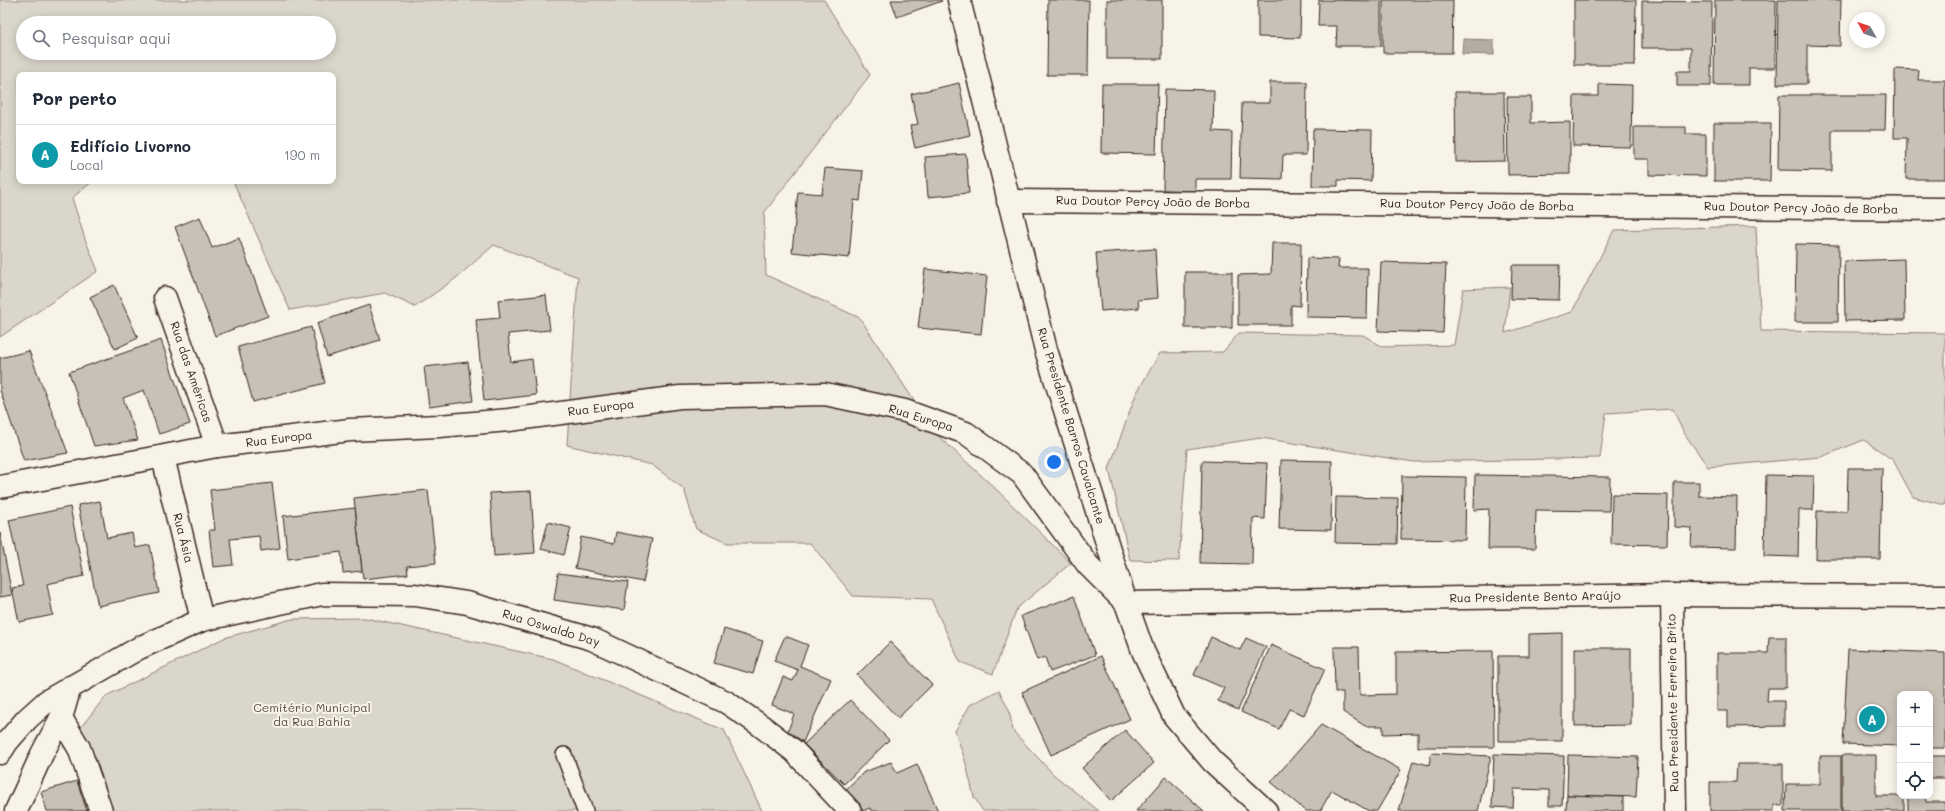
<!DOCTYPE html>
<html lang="pt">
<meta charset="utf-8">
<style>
:root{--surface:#fff;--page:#f2f2f3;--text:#1f2937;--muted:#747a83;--line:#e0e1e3;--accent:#3b2a1e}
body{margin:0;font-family:Mali,sans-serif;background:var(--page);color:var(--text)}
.controls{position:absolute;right:12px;bottom:12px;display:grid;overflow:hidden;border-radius:8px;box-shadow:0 2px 10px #0003}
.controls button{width:36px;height:36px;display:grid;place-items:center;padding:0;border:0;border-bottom:1px solid var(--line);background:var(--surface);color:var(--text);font:20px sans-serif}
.compass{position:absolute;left:1849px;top:12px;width:36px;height:36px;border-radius:50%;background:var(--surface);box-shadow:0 2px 10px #0003;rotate:310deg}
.you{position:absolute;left:1054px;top:462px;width:14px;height:14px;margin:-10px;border:3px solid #fff;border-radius:50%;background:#1a73e8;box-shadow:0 0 0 6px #1a73e833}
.badge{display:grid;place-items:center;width:26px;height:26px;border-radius:50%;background:var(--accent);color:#fff;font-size:13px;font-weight:700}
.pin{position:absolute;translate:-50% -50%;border:2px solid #fff;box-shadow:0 1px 4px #0006}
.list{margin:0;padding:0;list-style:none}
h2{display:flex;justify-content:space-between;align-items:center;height:52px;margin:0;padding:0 16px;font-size:17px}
h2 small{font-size:13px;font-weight:400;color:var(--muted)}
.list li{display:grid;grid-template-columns:26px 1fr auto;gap:12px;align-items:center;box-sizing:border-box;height:60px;padding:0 16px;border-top:1px solid var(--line)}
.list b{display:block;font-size:15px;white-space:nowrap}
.list p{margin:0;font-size:13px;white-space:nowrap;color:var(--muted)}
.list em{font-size:13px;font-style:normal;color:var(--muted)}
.icon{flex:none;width:22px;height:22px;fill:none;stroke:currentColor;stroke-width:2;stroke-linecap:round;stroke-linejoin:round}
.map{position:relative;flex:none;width:1945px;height:811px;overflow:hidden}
.search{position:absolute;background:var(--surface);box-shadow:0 2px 10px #0003;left:16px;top:16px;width:320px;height:44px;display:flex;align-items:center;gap:10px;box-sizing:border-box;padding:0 14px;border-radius:22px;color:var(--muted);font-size:15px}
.panel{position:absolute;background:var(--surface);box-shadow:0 2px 10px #0003;left:16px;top:72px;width:320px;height:112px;border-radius:8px}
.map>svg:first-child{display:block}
</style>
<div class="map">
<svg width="1945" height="811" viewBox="0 0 1945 811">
<rect width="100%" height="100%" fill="#f7f3e8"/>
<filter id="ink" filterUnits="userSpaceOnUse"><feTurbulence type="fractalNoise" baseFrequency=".025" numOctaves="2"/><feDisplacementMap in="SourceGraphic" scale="8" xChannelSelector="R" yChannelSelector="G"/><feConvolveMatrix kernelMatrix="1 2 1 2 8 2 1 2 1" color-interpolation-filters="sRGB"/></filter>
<g filter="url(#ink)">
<g fill="#dbd6cb" stroke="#8b8074" fill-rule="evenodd">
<path d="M 0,0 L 824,0 L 870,75 L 764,213 L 766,275 L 860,318 L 935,433 L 998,491 L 1071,563 L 1017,608 L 993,674 L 960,662 L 931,599 L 853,596 L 810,543 L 727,543 L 696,529 L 684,489 L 652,465 L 567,445 L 578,277 L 494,245 L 455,279 L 415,307 L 385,293 L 290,310 L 233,181 L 333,181 L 333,75 L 19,75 L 19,181 L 93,181 L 72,198 L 85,239 L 98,271 L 0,337 ZM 23,23 L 329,23 L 329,53 L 23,53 Z"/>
<polygon points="1756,226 1761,331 1945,333 1945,505 1913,497 1893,460 1864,440 1821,457 1708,467 1684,433 1673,409 1606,413 1600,458 1414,462 1261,438 1187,449 1179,561 1130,560 1109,469 1136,394 1160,353 1223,352 1239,333 1363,335 1383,347 1454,345 1463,289 1510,287 1505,333 1572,312 1614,230"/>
<polygon points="365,618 553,659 724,730 762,811 92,811 67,744 106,696 224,638 292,619"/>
<polygon points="999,690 1009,710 1013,731 1054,775 1099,811 983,811 974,797 965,760 955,731 970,705"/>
</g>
<polygon fill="#b4aca0" stroke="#84786c" points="1463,39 1494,40 1494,55 1462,54"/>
<g fill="#c8c1b6" stroke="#3b2a1e">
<polygon points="891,0 941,0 942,1 897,17"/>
<polygon points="1048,0 1089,0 1088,75 1047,75"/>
<rect x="1107" y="0" width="55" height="59"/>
<polygon points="1258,0 1301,0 1300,38 1258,37"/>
<polygon points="1319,0 1381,1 1381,46 1336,46 1337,26 1318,26"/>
<polygon points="1383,0 1453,0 1452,53 1383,53"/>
<polygon points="1574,0 1636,0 1635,65 1574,65"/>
<polygon points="1715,0 1776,0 1775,68 1749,68 1749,85 1714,85"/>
<polygon points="1778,0 1841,0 1840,46 1807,45 1807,84 1777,84"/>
<polygon points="1642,1 1712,2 1711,86 1677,86 1677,71 1691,71 1691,48 1642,48"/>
<polygon points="1895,69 1919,70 1918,80 1945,80 1945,179 1906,179 1907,138 1894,138"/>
<polygon points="1270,82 1307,82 1306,155 1283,155 1282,179 1240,178 1242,103 1270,103"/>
<polygon points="959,83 970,135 915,148 910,126 918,124 911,94"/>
<polygon points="1102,84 1158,84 1156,154 1101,153"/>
<polygon points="1599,84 1632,85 1631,147 1573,146 1574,96 1599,96"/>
<polygon points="1165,89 1214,90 1213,131 1232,132 1231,179 1195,179 1195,191 1163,190"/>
<polygon points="1455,92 1504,92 1505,161 1456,162"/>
<polygon points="1779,95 1886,95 1885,130 1832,130 1832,171 1778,170"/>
<polygon points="1507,97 1531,97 1531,123 1570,122 1570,174 1508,175"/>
<polygon points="1714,123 1771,123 1770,181 1714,181"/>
<polygon points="1634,127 1686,127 1686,134 1706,134 1706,176 1649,175 1649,159 1634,159"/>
<polygon points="1313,129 1372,130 1371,181 1338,180 1338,186 1312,186"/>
<polygon points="966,154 969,193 928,197 925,157"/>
<polygon points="825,168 863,171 860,201 854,200 849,258 792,252 798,192 822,194"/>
<polygon points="200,217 212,248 239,238 268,316 215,336 175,227"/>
<polygon points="1272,243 1301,243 1300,306 1291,305 1291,325 1238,325 1238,275 1271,274"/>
<polygon points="1796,244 1839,245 1838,322 1795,322"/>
<polygon points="1155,249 1158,298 1138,300 1139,308 1101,311 1096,253"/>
<polygon points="1307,258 1339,259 1338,268 1368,268 1367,318 1306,317"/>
<polygon points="1904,259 1905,320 1845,321 1844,261"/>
<polygon points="1381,262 1446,264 1443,333 1378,331"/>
<polygon points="1512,265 1560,265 1559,300 1511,299"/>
<polygon points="925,269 987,276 981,334 918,328"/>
<rect x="1185" y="272" width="47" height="56"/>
<polygon points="114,285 138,338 115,349 90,297"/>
<polygon points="546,295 550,330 508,334 511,362 532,359 536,395 484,401 476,320 500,318 498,300"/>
<polygon points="369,305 380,340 327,357 317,323"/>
<polygon points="311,327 325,383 253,402 238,347"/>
<polygon points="161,340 190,424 159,434 144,390 123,398 138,440 94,446 69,372"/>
<polygon points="29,351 68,453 24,461 0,390 0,358"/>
<polygon points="468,362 473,401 429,407 424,367"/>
<polygon points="1281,460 1332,461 1331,530 1279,529"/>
<polygon points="1202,461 1267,463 1265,519 1253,518 1252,564 1200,563"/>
<polygon points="1848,468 1882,468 1880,559 1816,559 1817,511 1847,511"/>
<polygon points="1475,475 1610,477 1609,511 1536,510 1535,549 1488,549 1489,509 1474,510"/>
<polygon points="1766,475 1814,476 1813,510 1799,510 1798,557 1764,556"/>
<polygon points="1402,476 1466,477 1465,540 1401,539"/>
<polygon points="1674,482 1699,482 1699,496 1737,497 1736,548 1691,547 1692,528 1674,527"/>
<polygon points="272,483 280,548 261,551 259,536 230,539 233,565 213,567 209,530 215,530 210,490"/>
<polygon points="428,490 436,563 407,566 408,574 363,579 354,498"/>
<polygon points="531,491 535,553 494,556 490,493"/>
<polygon points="1612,494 1668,495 1667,545 1611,544"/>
<polygon points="1336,497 1398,498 1397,544 1335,543"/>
<polygon points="100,501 107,538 132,533 135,548 150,545 159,593 98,606 78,505"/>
<polygon points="70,507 84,576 47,584 53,615 19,622 12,588 23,586 9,520"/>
<polygon points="355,508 362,571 343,573 341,552 288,559 283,516"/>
<polygon points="548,522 571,528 564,555 541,549"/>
<polygon points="616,532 652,539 643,582 575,568 581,537 614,544"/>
<polygon points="0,533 12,595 0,597"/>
<polygon points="558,573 628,582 624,610 554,600"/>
<polygon points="1074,596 1095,655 1050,672 1045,657 1037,660 1021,616"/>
<polygon points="724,629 763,641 753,674 714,663"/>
<polygon points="1562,633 1562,741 1498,741 1498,656 1529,656 1529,634"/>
<polygon points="785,636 808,645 800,666 831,679 803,742 788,731 794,714 772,705 783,677 793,681 798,670 774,661"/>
<polygon points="1211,637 1240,650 1246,638 1266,647 1238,710 1218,701 1224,688 1194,675"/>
<polygon points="1769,637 1786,637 1786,688 1768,688 1767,701 1784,701 1784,726 1728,727 1728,711 1717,711 1717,653 1768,653"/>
<polygon points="890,642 932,685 898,718 857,675"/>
<polygon points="1271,645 1325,669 1304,715 1289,709 1279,729 1241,712"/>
<polygon points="1334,647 1359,647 1360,695 1396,694 1396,652 1493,651 1494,747 1418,747 1418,733 1383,734 1383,726 1365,726 1343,712 1343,692 1335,692"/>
<polygon points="1575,648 1631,648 1631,725 1575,726"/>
<polygon points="1848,649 1945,653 1945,748 1930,748 1930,694 1900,694 1900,746 1843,744"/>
<polygon points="1101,656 1130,719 1051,755 1022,692"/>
<polygon points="850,700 889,740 844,784 804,744"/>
<polygon points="1321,725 1401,770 1377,811 1369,811 1332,790 1320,811 1306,811 1271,782"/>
<polygon points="1125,730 1154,763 1111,801 1082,768"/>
<polygon points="1431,753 1491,756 1478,811 1399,811 1413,761 1429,765"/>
<polygon points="1494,754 1564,756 1562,806 1549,806 1549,790 1514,789 1513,808 1492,807"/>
<polygon points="1568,755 1638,757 1636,797 1567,795"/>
<polygon points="1842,755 1876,755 1876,796 1904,796 1904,811 1842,811"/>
<polygon points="1820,756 1841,756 1841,811 1785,811 1786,784 1820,784"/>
<rect x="1930" y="756" width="15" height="22"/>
<polygon points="891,762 897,773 917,764 938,811 871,811 870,808 863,811 844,791 864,772"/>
<polygon points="1737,764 1783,764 1783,805 1774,805 1774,811 1710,811 1710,782 1736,782"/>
<polygon points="1166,777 1204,811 1136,811"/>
<polygon points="77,781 87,811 47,811 41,792"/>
<polygon points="1567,795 1623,797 1623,811 1566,811"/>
<polygon points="1908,796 1925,796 1926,802 1945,802 1945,811 1908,811"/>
</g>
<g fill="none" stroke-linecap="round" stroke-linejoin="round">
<g stroke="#3b2a1e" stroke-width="18">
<polyline id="service" points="564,755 585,811"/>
</g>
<g stroke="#3b2a1e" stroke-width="25">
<g id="minor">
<polyline points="959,0 1046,350 1126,603 1143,651 1174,716 1212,761 1266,811"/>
<polyline points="1008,201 1945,209"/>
<polyline points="165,298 217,446"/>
<polyline points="163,457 202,620"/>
<polyline points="0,487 217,446 350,430 439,426 509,420 680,397 825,394 905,411 966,433 1022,474 1088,565 1126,603"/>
<polyline points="1672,595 1675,811"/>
<polyline points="1126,603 1672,595 1945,596"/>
<polyline points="61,718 79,748 101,811"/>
<polyline points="0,753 7,742 27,719 47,701 139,648 202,620 322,594 415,595 467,603 592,639 726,702 760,725 794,751 850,811"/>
<polyline points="16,811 42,754 61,718 70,687"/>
</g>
</g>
<use href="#service" stroke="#f7f3e8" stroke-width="15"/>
<use href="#minor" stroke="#f7f3e8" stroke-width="22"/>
</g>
</g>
<g text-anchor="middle" stroke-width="4" stroke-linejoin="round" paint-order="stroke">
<g font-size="12" fill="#3b2a1e" stroke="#f7f3e8">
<text transform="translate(1153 202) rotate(1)" y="4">Rua Doutor Percy João de Borba</text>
<text transform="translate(1477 205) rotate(1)" y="4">Rua Doutor Percy João de Borba</text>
<text transform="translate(1801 208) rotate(1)" y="4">Rua Doutor Percy João de Borba</text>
<text transform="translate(191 372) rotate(71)" y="4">Rua das Américas</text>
<text transform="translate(601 408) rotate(-7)" y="4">Rua Europa</text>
<text transform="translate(921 418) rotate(17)" y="4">Rua Europa</text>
<text transform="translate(1071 426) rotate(73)" y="4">Rua Presidente Barros Cavalcante</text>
<text transform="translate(279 439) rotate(-7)" y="4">Rua Europa</text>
<text transform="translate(183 538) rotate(76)" y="4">Rua Ásia</text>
<text transform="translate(1535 597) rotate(-1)" y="4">Rua Presidente Bento Araújo</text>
<text transform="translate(551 628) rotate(17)" y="4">Rua Oswaldo Day</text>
<text transform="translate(1673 703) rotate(-91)" y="4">Rua Presidente Ferreira Brito</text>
</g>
<g font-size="12" fill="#5b4c41" stroke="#f7f3e8">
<text x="312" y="712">Cemitério Municipal<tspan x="312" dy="14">da Rua Bahia</tspan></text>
</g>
</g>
</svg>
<div class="controls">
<button>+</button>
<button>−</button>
<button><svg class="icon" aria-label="locate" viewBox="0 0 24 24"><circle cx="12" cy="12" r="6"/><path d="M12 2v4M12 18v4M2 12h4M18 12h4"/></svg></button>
</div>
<svg class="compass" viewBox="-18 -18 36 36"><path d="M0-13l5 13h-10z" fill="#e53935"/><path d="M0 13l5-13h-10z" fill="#747a83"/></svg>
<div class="you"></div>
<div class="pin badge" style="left:1872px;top:719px;background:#0f9aa8">A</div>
<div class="search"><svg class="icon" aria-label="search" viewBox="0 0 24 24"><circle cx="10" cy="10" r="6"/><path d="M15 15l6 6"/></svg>Pesquisar aqui</div>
<section class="panel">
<h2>Por perto<small></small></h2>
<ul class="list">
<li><span class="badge" style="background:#0f9aa8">A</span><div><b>Edifício Livorno</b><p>Local</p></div><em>190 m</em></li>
</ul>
</section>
</div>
